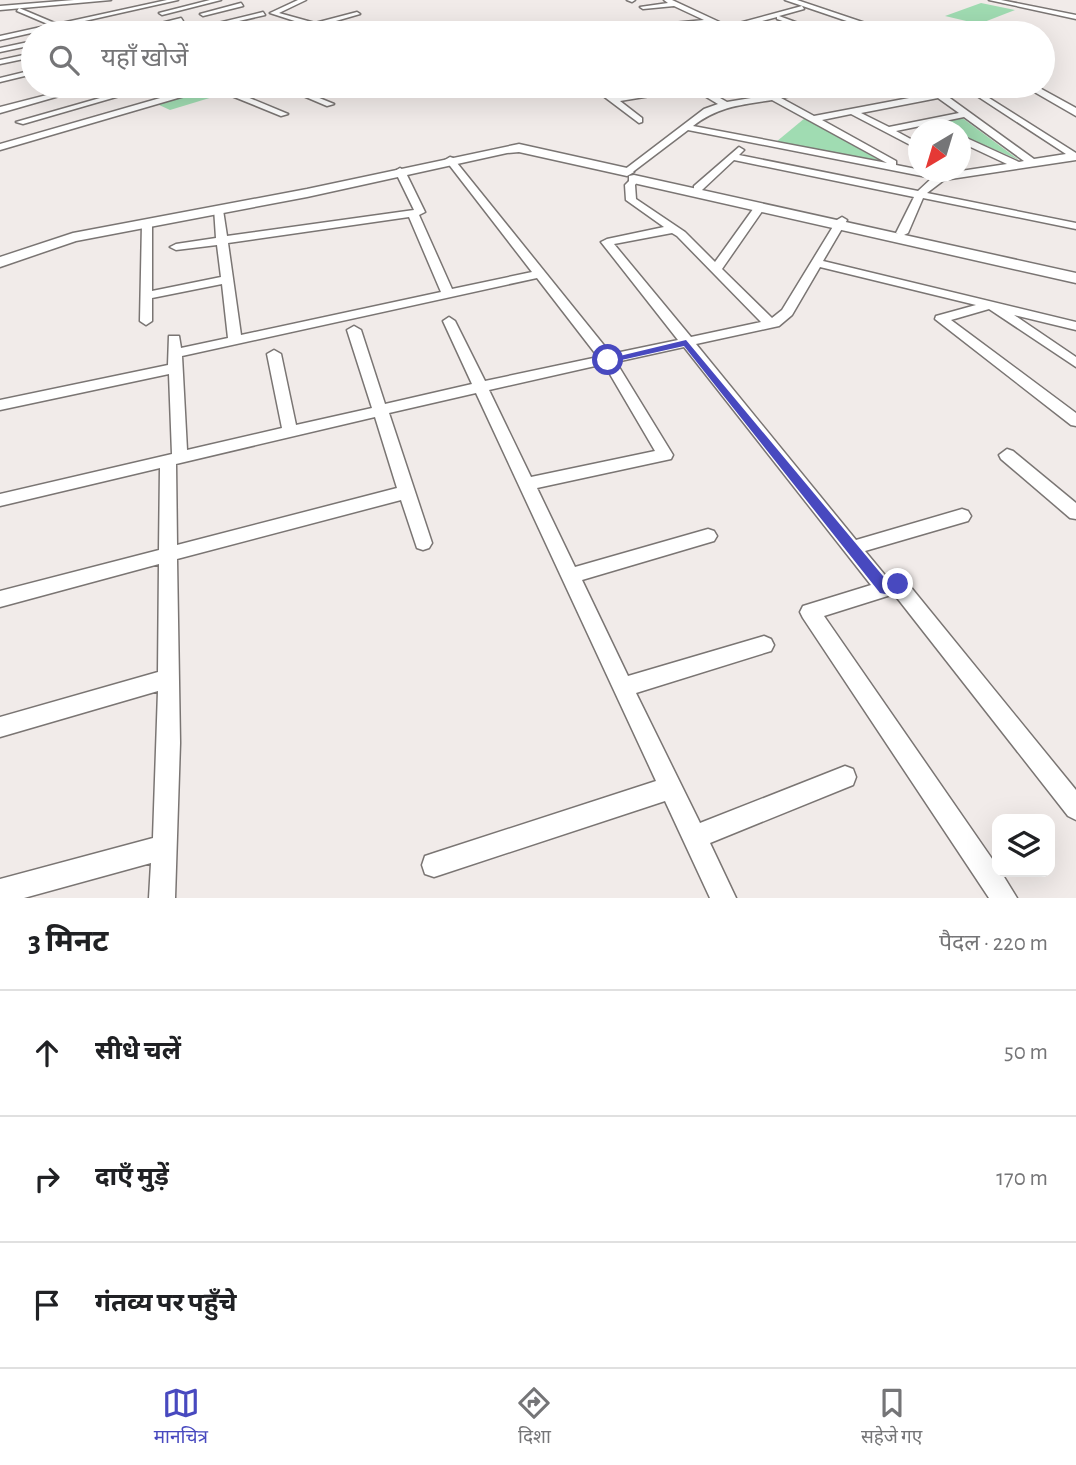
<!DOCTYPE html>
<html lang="hi">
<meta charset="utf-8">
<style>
:root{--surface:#fff;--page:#f6f6f6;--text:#202124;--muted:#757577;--line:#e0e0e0;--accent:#4849bf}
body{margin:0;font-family:"Alegreya Sans","Noto Sans Devanagari",sans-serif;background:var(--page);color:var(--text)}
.controls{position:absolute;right:21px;bottom:21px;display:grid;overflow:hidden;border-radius:14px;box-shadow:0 7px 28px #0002}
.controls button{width:63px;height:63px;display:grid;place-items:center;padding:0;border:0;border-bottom:2px solid var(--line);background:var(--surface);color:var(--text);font:35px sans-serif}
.compass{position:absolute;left:908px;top:119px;width:63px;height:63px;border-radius:50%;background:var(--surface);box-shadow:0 7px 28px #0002;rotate:218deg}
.stop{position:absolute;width:21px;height:21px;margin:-16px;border:5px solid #4849bf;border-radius:50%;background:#fff}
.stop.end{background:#4849bf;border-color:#fff;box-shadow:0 2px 7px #0008}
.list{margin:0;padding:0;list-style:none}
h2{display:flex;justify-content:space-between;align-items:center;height:91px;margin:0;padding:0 28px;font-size:30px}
h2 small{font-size:23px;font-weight:400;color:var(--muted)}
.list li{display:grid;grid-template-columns:46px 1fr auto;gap:21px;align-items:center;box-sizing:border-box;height:126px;padding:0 28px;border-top:2px solid var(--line)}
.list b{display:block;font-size:26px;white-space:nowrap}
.list em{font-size:23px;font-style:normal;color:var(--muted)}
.icon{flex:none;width:38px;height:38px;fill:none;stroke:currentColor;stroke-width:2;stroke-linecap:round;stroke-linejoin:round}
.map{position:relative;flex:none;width:1076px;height:898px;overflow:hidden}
.search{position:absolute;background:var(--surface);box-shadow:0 7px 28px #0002;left:21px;right:21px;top:21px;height:77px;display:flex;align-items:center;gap:18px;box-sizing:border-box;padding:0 24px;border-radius:38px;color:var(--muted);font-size:26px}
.sheet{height:469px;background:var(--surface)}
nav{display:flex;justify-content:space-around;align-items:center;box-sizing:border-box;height:98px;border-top:2px solid var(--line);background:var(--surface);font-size:19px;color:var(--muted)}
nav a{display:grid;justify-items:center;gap:4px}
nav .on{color:var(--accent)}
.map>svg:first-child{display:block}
</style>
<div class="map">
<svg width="1076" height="898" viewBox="0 0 1076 898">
<rect width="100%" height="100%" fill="#f1ebe9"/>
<g fill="#a0dcb2">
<polygon points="981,3 1015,10 979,24 945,16"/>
<polygon points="212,88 226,93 170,110 157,104"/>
<polygon points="961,117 1019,160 961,135 960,130 949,129 935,123"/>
<polygon points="805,118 884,163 776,142"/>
</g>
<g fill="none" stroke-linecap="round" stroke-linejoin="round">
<g stroke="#7a7573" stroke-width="3">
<g id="street">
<polygon points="167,0 178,0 0,40 0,36 50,25 17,11 19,8 57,24"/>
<polygon points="210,0 221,0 162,15 159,13"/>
<polygon points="298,0 306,0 279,13 315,23 357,12 360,14 322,25 343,33 314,27 283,33 307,25 270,13"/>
<polygon points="627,0 635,0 632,2"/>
<polygon points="664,0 672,0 728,26 802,6 804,9 779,16 825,33 816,33 777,19 777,17 727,30 710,23 593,33 570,33 704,20 674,6 643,9 640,7 668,3"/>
<polygon points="989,0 1001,0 1076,15 1076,19"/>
<polygon points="241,3 243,6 203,16 200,14"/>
<polygon points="263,12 265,15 188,33 177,33"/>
<polygon points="181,18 183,21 132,33 121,33"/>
<polygon points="33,41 33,45 0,52 0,48"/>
<polygon points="33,53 33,57 0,64 0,60"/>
<polygon points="33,70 33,74 0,82 0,78"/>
<polygon points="82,86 94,86 0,113 0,107"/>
<polygon points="142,86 154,86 23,124 16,122"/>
<polygon points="202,86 221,86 288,114 281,116 212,88 0,150 0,144"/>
<polygon points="280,86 290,86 334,104 327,106"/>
<path d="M 590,86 L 599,86 L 614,97 L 682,86 L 699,86 L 727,102 L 763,96 L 747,86 C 758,86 764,93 773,94 C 788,96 821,86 841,86 L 781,98 L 814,116 L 962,88 L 959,86 L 970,86 L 1076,153 L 1076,160 L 944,180 L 927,193 L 1076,223 L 1076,229 L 923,198 L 908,233 L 902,236 L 896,233 L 914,197 L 734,160 L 702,190 L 694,190 L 694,186 L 739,147 L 744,150 L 739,155 L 918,191 L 932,178 L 688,130 L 630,174 L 624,174 L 624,170 L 704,109 L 718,104 L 693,89 L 620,101 L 642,118 L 642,122 L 639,123 ZM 971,92 L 1066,154 L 1034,159 L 947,96 ZM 938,98 L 959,113 L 889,127 L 861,113 ZM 772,100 L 887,163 L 693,126 C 719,106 741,105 772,100 ZM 851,114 L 918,149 L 918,143 L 896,131 L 964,117 L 1024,161 L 1019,162 L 960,135 L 960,142 L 1007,164 L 941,174 L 896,165 L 896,161 L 822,120 Z"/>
<path d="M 450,157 L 453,158 L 611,354 L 678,340 L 601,242 L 607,239 L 664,227 L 626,200 L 625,185 L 634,176 L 639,179 L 635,185 L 636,199 L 685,232 L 715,262 L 756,205 L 764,205 L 765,207 L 722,269 L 772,318 L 782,310 L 837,220 L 842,217 L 847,220 L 823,261 L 1076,322 L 1076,330 L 1014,315 L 1076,357 L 1076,367 L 989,309 L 951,320 L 1076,413 L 1076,426 L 1071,425 L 935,319 L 936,316 L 976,305 L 820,267 L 792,315 L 779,326 L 696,344 L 856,540 L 962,509 L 968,511 L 971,516 L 968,521 L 865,551 L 889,580 L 898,577 L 905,580 L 1076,790 L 1076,820 L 1068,816 L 894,594 L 824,616 L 997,866 L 997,872 L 1001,872 L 1017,898 L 989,898 L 803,618 L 800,612 L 803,606 L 871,585 L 684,347 L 616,362 L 673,455 L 671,459 L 537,488 L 575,567 L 708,529 L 714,531 L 717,536 L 714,541 L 582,580 L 628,676 L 764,636 L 771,639 L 774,645 L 771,651 L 636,693 L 700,823 L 845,766 L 853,769 L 856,777 L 853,785 L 710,843 L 736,898 L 710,898 L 665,801 L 434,877 L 425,874 L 422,865 L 425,856 L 434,853 L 656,781 L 476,393 L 389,413 L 432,543 L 429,548 L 423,550 L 417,548 L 401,500 L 177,559 L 180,743 L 175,898 L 149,898 L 151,863 L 24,898 L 0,898 L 0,879 L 153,838 L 158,691 L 0,737 L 0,717 L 158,672 L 159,564 L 0,607 L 0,591 L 159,550 L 160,468 L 0,506 L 0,494 L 172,454 L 169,374 L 0,410 L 0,400 L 168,365 L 169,336 L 179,336 L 181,348 L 228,338 L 222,284 L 152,298 L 152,321 L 146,325 L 140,321 L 142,223 L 147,220 L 152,223 L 152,291 L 221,277 L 217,245 L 176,250 L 170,247 L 176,244 L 216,238 L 214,208 L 223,210 L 227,236 L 414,210 L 395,171 L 400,168 L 405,171 L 425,212 L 419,215 L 452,289 L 532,272 L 447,162 L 445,160 ZM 409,217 L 441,292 L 241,335 L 228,243 ZM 672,233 L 677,236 L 761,322 L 691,337 L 614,244 ZM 537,278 L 598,357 L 485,381 L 455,321 L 449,317 L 443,321 L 472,384 L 385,404 L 361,330 L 354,326 L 347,330 L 372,408 L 296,425 L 281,354 L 274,350 L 267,354 L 282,428 L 187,450 L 182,356 ZM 604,364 L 655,451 L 531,477 L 489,390 ZM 375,417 L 397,488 L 177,545 L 176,464 Z"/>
<polygon points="1007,449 1013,451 1076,503 1076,519 1070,518 1001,459 999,455"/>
</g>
</g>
<g stroke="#7a7573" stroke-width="3">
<g id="secondary">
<polygon points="74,0 111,0 0,10 0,6"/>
<polygon points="785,0 797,0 895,33 882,33"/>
<polygon points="1024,86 1036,86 1076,108 1076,116"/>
<polygon points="519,144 627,168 634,172 627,176 519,152 507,153 307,197 76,241 0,267 0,257 73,233 307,189"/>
<polygon points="634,175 1076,273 1076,283 629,182 629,176"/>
</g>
</g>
<use href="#street" fill="#fff" fill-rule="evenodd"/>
<use href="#secondary" fill="#fff" fill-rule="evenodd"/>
</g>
<polygon fill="#4849bf" points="686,340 888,582 898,579 903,581 903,588 885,594 880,593 684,346 608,363 603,360"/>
</svg>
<div class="controls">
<button><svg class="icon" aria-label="layers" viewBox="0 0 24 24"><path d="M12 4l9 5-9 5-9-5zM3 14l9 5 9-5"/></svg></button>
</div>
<svg class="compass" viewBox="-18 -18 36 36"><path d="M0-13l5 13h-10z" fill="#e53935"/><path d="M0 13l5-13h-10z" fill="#757577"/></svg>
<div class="stop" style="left:608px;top:360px"></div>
<div class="stop end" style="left:898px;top:584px"></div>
<div class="search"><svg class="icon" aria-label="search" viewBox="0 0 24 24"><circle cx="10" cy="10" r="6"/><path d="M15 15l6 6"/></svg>यहाँ खोजें</div>
</div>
<section class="sheet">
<h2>3 मिनट<small>पैदल · 220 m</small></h2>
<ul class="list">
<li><svg class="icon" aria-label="ahead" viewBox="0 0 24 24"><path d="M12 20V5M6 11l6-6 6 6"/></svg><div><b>सीधे चलें</b></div><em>50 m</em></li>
<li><svg class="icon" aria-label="right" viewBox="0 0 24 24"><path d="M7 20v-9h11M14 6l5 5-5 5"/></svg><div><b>दाएँ मुड़ें</b></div><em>170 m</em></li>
<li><svg class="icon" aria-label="arrive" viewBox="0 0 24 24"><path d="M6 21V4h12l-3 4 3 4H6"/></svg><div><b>गंतव्य पर पहुँचे</b></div></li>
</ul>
</section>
<nav>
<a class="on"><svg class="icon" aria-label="map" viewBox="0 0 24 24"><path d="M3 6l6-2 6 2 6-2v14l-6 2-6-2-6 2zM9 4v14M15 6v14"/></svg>मानचित्र</a>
<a><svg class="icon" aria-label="directions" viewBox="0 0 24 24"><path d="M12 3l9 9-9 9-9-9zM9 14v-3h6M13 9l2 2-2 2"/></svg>दिशा</a>
<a><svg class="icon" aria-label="saved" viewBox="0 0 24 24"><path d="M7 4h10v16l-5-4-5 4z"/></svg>सहेजे गए</a>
</nav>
